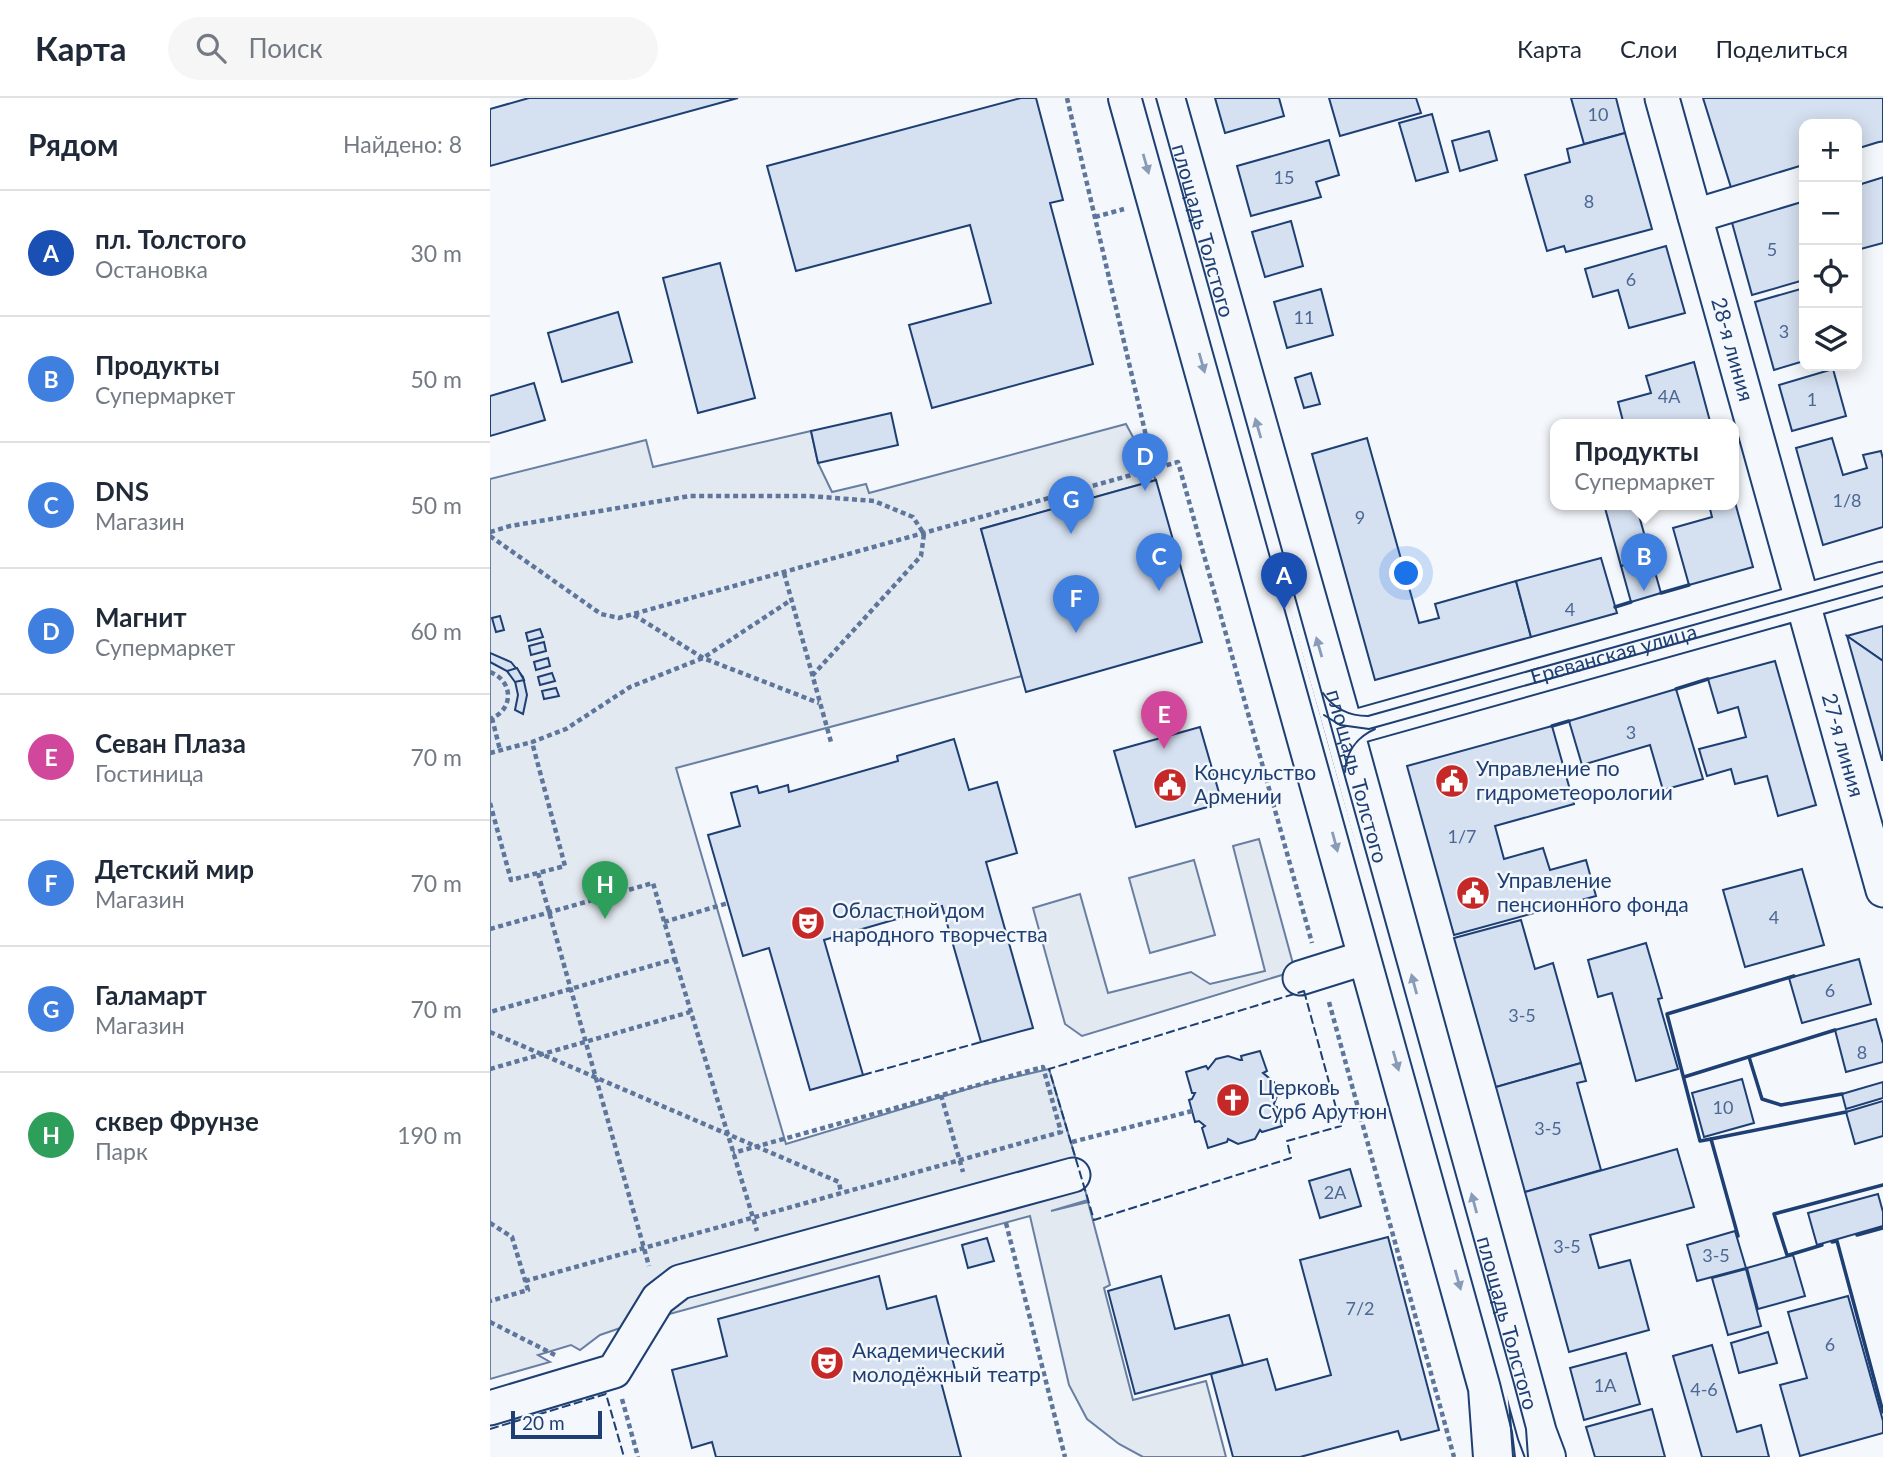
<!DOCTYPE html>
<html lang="ru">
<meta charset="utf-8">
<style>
:root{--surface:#fff;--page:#f6f6f7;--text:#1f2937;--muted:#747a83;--line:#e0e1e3;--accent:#7c3aed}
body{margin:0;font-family:Lato,sans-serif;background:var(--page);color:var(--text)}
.controls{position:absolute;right:21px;top:21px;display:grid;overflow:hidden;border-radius:14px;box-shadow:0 4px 18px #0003}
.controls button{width:63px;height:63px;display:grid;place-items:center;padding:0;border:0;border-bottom:2px solid var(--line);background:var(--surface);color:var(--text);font:35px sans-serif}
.scale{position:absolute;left:21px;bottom:18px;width:91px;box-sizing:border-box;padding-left:7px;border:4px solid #1d3f73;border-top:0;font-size:19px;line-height:24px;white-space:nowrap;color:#1d3f73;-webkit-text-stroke:5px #f4f7fb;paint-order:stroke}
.you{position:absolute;left:917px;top:476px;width:24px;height:24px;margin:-18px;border:5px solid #fff;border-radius:50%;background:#1a73e8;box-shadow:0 0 0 10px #1a73e833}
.badge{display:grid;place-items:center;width:46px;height:46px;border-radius:50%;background:var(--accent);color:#fff;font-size:23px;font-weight:700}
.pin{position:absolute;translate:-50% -58px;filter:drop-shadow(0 2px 4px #0008)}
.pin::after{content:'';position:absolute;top:37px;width:24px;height:21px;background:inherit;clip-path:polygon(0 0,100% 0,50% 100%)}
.popup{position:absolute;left:1060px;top:321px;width:189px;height:91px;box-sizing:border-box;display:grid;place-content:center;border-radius:14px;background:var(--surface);filter:drop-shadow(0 2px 5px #0005);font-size:23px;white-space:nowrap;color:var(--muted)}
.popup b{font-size:26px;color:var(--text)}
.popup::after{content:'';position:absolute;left:50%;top:100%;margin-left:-14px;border:14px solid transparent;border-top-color:var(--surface)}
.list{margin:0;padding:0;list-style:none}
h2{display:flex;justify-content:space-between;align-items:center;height:91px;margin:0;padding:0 28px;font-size:30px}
h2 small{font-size:23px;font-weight:400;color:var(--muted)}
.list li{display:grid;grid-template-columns:46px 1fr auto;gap:21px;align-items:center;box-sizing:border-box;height:126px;padding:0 28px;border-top:2px solid var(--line)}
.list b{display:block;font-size:26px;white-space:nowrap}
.list p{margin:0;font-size:23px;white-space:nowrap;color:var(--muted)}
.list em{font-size:23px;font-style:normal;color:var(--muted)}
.icon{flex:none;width:38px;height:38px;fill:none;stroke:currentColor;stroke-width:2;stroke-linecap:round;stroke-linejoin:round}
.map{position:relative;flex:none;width:1393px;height:1359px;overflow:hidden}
header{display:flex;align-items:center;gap:42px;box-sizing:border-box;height:98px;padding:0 35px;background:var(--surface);border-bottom:2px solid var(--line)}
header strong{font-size:33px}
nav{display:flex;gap:38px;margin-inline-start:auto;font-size:24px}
.search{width:490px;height:63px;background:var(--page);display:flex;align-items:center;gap:18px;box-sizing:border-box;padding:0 24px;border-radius:38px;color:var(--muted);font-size:26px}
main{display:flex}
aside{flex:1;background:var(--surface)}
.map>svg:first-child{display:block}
</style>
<header>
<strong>Карта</strong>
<div class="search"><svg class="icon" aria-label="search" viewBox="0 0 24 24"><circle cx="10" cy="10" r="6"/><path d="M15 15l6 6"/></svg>Поиск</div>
<nav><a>Карта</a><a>Слои</a><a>Поделиться</a></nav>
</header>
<main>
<aside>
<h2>Рядом<small>Найдено: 8</small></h2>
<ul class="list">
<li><span class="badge" style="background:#1a4fb4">A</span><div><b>пл. Толстого</b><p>Остановка</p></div><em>30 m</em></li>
<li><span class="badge" style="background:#3f7fe0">B</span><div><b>Продукты</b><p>Супермаркет</p></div><em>50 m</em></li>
<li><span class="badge" style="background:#3f7fe0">C</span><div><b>DNS</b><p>Магазин</p></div><em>50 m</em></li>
<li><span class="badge" style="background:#3f7fe0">D</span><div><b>Магнит</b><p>Супермаркет</p></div><em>60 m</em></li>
<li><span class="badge" style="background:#d1479c">E</span><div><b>Севан Плаза</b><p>Гостиница</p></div><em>70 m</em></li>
<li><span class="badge" style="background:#3f7fe0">F</span><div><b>Детский мир</b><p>Магазин</p></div><em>70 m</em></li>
<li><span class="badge" style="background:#3f7fe0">G</span><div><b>Галамарт</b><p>Магазин</p></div><em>70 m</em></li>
<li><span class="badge" style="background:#2e9e5b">H</span><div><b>сквер Фрунзе</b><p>Парк</p></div><em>190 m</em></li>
</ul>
</aside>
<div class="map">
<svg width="1393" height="1359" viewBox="0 0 1393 1359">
<rect width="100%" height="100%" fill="#f4f7fb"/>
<g fill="#e3e9f0" stroke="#687fa3" stroke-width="2">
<polygon points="636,326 666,382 491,431 532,578 186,670 296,1046 491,987 559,971 598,1102 561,1113 598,1104 620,1187 614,1190 643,1302 716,1283 736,1359 653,1359 629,1346 597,1321 579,1287 540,1118 139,1227 110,1237 90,1252 81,1247 48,1257 60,1264 0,1281 0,381 156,342 163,369 321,333 328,365 342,394 376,386 379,395"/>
<polygon points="769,741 805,873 592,938 575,926 543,810 590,796 618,895 701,874 720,886 775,873 743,748"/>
<polygon points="704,762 725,837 660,855 639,780"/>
</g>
<g fill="#d5e0f0" stroke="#1d3f73" stroke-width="2">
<polygon points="39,0 248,0 0,68 0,11"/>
<polygon points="531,0 546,0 573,102 560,105 603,266 442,310 419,227 501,205 480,127 306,173 277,68"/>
<polygon points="725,0 789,0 794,18 735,35"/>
<polygon points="839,0 926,0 931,15 850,38"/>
<polygon points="1081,0 1126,0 1135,35 1094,46"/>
<polygon points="1213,0 1393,0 1393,50 1367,58 1367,26 1314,26 1314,74 1243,96"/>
<polygon points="942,16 958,74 926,83 909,25"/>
<polygon points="999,33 1007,62 970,73 962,43"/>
<polygon points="1135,35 1162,131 1076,154 1074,148 1057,153 1035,77 1080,64 1077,51"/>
<polygon points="839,42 849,77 826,84 831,99 761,118 747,68"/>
<polygon points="1393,79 1393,145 1367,152 1367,87"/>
<polygon points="1314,101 1314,182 1262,197 1241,121"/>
<polygon points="801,123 813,168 775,179 762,134"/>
<polygon points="1176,148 1195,215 1139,230 1128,192 1103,199 1095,171"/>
<polygon points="230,165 265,300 208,315 173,180"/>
<polygon points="1314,190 1314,263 1284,272 1265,204"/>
<polygon points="831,191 843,237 797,250 784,204"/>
<polygon points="128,214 142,264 72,284 58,235"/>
<polygon points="1204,264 1221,327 1134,327 1128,304 1161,295 1156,278"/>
<polygon points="1343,271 1356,318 1302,333 1289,287"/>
<polygon points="821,275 830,306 814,310 805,280"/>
<polygon points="44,285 55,322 0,338 0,298"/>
<polygon points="401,315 408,347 328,365 321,333"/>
<polygon points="877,340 929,525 949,520 945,506 1026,483 1041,539 885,582 822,356"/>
<polygon points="1342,340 1353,377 1377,370 1373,357 1391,353 1393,361 1393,429 1333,447 1306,350"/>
<polygon points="666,382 712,544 536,594 491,431"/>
<polygon points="1243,397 1263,469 1199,487 1183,430 1222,419 1219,407 1243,407"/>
<polygon points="1125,407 1146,407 1161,460 1131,468 1115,410"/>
<polygon points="1111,460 1127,515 1041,539 1026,483"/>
<polygon points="1161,460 1171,495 1141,504 1131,468"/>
<polygon points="10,518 14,532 6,534 2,520"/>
<polygon points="1393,528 1393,563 1357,538"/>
<polygon points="50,531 53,539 38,543 36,535"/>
<polygon points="1357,538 1393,563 1393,662 1392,662"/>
<polygon points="54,544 56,553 41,557 39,548"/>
<polygon points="0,555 21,564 33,579 37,597 33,616 25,612 28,597 25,583 17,573 0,564"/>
<polygon points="58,560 60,568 46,572 44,564"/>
<polygon points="1285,563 1326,707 1288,718 1277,678 1245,686 1241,671 1217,678 1209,651 1256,639 1248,609 1228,615 1218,581"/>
<polygon points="27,570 34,582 25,584 17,573"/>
<polygon points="62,575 65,583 50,587 48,579"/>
<polygon points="66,590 69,598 54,601 52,593"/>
<polygon points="1186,591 1213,681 1173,692 1160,647 1092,667 1079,623"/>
<polygon points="1062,628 1084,706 1005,728 1014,761 1053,750 1060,772 1096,762 1106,798 964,837 917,668"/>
<polygon points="710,629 732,705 646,729 624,653"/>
<polygon points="464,641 479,692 507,684 527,755 496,764 543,930 491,944 452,808 334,842 373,977 320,992 279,850 253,858 218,737 250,728 241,695 267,688 269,695 298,687 299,694 408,663 407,658"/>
<polygon points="1312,771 1334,847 1255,869 1233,792"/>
<polygon points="1031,822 1045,871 1063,865 1091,965 1006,989 964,840"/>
<polygon points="1156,845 1172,900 1168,901 1188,971 1146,983 1122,895 1108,899 1098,862"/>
<polygon points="1369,861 1381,906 1312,925 1299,880"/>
<polygon points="1386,921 1393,946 1393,964 1356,974 1345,932"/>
<polygon points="770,953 777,973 773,975 784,984 788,996 783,1008 787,1009 792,1028 772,1034 770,1032 765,1041 748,1046 738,1041 737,1044 718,1050 712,1030 715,1028 709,1023 705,1024 699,1002 702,1001 705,995 702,995 696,974 716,968 718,971 726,961 738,958 750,962 752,962 751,958"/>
<polygon points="1091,965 1096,983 1087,985 1111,1072 1035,1094 1006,989"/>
<polygon points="1252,981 1264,1025 1214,1039 1202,995"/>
<polygon points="1393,984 1393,1000 1356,1011 1352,996"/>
<polygon points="1393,1003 1393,1038 1365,1046 1356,1014"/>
<polygon points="1187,1051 1204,1109 1100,1137 1109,1170 1140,1162 1159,1232 1079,1254 1035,1094"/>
<polygon points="860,1071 871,1108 830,1120 819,1083"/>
<polygon points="1388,1096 1393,1114 1393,1128 1327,1147 1318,1115"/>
<polygon points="1245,1133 1256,1170 1207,1183 1197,1147"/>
<polygon points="898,1139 949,1332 911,1342 908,1333 810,1359 743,1359 721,1276 777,1261 786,1292 841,1277 810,1162"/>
<polygon points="497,1140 504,1163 478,1170 472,1147"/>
<polygon points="1303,1157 1315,1198 1268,1211 1257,1170"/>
<polygon points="1256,1171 1271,1228 1238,1237 1222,1180"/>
<polygon points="389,1178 397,1211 446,1198 467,1279 451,1284 471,1359 226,1359 222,1344 202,1350 182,1272 237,1258 228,1221"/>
<polygon points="671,1178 685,1231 739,1217 753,1267 645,1296 618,1193"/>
<polygon points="1358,1198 1393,1323 1393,1335 1310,1358 1290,1287 1317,1280 1298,1214"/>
<polygon points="1278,1234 1287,1265 1249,1275 1241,1245"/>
<polygon points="1222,1247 1247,1334 1271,1327 1279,1359 1212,1359 1183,1258"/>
<polygon points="1136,1255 1150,1306 1094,1322 1080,1270"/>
<polygon points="1162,1311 1175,1359 1105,1359 1096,1329"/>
</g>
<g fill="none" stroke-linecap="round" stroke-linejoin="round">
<g stroke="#1d3f73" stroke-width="37">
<g id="minor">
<path id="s1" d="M 1172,0 L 1393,792"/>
<polyline points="1367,69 1393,61"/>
<polyline points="1205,118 1314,85"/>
<path id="s2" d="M 854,632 L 1393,481"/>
<polyline points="810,880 877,859"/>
<polyline points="0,1310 124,1273 168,1201 190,1184 583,1077"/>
</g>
</g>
<g stroke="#1d3f73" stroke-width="42">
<g id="major">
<polyline points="638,0 998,1290 1003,1359"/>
<path id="s3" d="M 675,0 L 855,636 L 1047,1335 L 1056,1359"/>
</g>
</g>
<g stroke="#5e769c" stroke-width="4.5" stroke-dasharray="5 3.5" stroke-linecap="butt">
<polyline points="577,0 664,372"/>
<polyline points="605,119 634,111"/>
<polyline points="0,434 20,428 200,398 319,398 384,403 423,419 434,436 431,458 322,578"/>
<polyline points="0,438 111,516 129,520 688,364 822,845"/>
<polyline points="294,475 341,644"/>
<polyline points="144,517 213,560 329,605"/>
<path d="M 0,574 C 24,583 24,612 0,621"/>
<polyline points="2,620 10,652"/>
<polyline points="0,655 42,644 76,631 140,589 213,560 301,502"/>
<polyline points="0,705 21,782 75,768 42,644"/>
<polyline points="48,775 159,1168"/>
<polyline points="174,824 238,805"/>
<polyline points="0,831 163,785 185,861 0,914"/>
<polyline points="185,861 267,1133"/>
<polyline points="839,904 964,1359"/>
<polyline points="0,934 349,1084 351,1095"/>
<polyline points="0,971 200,914"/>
<polyline points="451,997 473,1074"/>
<polyline points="582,1044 702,1013"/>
<polyline points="0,1125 22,1139 38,1192 0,1203"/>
<polyline points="516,1125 575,1359"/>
<polyline points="35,1183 571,1034 553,969 243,1055"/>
<polyline points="0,1224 65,1257"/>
<polyline points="132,1301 148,1359"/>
</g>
<use href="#minor" stroke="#f4f7fb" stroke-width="33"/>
<use href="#major" stroke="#f4f7fb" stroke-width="38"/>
<g stroke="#1d3f73" stroke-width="2">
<polyline points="652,0 1010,1285 1022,1334 1025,1359"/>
<polyline points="666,0 1023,1282 1036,1331 1038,1359"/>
<path d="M 833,595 C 844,611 858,618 878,618 L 1393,474"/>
<polyline points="834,617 850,627 879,631 1393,488"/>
<path d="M 855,674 C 856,654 867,639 885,631"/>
</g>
<g stroke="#1d3f73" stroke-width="2" stroke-dasharray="9 3.5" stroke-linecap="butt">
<polygon points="814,893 851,1028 797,1043 801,1060 604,1122 559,971"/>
<polyline points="373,977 491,944"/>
<polyline points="0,1331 116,1296 134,1359"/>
</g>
<g stroke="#1d3f73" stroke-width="3.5">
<polyline points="1171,495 1199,487"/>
<polyline points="1125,509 1141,504"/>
<polyline points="1186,591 1218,581"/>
<polyline points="1062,628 1079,623"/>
<polyline points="1259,959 1272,1001 1291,1007 1352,996"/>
<polyline points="1194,979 1345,932"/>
<polyline points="1221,1041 1356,1014"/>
<polyline points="1367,1137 1393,1130"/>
<polyline points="1248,1138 1221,1041 1210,1043 1177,916 1304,878"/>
<polyline points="1342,1144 1347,1143 1393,1314"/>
<polyline points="1297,1157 1284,1116 1393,1087"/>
<polyline points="1299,1157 1332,1147"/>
</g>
</g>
<defs><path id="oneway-solid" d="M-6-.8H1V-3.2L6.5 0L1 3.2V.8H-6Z" transform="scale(1.75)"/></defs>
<g fill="#889bb7">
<use href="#oneway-solid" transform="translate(656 66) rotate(74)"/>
<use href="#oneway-solid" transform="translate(712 265) rotate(74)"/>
<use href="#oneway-solid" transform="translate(768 330) rotate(-106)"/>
<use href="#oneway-solid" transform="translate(829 549) rotate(-106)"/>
<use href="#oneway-solid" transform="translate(845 744) rotate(75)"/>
<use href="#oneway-solid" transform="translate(924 886) rotate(-105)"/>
<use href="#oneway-solid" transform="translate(906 963) rotate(74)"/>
<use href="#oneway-solid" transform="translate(984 1105) rotate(-105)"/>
<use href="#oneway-solid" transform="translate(968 1182) rotate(74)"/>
</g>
<defs>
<g id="civic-disc" transform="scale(1.75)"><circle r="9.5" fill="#c62828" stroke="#f4f7fb"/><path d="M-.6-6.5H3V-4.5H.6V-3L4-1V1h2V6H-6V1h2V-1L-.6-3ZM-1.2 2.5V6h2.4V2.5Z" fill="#fff"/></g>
<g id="theatre-disc" transform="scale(1.75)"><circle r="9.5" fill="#c62828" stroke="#f4f7fb"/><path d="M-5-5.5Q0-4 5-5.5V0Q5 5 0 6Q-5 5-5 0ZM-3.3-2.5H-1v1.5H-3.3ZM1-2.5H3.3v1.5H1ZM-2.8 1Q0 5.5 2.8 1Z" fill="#fff"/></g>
<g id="church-disc" transform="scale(1.75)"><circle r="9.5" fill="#c62828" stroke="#f4f7fb"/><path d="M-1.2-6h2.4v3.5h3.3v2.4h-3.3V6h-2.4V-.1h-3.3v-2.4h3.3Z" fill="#fff"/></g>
</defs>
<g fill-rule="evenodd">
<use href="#civic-disc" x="962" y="683"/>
<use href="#civic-disc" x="680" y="687"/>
<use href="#civic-disc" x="983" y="795"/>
<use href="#theatre-disc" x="318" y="825"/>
<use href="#church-disc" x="743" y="1002"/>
<use href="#theatre-disc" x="337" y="1265"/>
</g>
<g text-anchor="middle" stroke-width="5" stroke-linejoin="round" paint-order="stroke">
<g font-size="18" fill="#4b6792">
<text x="1108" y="23">10</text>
<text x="794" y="86">15</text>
<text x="1099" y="110">8</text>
<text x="1282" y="158">5</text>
<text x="1141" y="188">6</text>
<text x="814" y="226">11</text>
<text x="1294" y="240">3</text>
<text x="1179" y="305">4А</text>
<text x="1322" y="308">1</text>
<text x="1357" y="409">1/8</text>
<text x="870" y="426">9</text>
<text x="1080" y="518">4</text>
<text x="1141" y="641">3</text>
<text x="972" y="745">1/7</text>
<text x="1284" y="826">4</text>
<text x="1340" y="899">6</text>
<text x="1032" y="924">3-5</text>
<text x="1372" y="961">8</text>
<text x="1233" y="1016">10</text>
<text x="1058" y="1037">3-5</text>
<text x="845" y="1101">2А</text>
<text x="1077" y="1155">3-5</text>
<text x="1226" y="1164">3-5</text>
<text x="870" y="1217">7/2</text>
<text x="1340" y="1253">6</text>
<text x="1115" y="1294">1А</text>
<text x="1214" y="1298">4-6</text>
</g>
<g font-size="21" fill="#1d3f73" stroke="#f4f7fb">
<text dy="7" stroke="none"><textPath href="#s3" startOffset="138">площадь Толстого</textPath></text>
<text dy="7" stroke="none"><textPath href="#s1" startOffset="261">28-я линия</textPath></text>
<text dy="7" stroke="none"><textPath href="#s2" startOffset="280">Ереванская улица</textPath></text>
<text dy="7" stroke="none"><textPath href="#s1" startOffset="672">27-я линия</textPath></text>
<text dy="7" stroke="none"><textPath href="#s3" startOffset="705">площадь Толстого</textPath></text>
<text dy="7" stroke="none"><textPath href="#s3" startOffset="1272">площадь Толстого</textPath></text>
</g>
<g font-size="21" fill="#1d3f73" stroke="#f4f7fb" text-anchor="start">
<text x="986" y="678">Управление по<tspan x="986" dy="24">гидрометеорологии</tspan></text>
<text x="704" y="682">Консульство<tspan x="704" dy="24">Армении</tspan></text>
<text x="1007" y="790">Управление<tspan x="1007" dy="24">пенсионного фонда</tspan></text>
<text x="342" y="820">Областной дом<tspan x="342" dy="24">народного творчества</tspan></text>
<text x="768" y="997">Церковь<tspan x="768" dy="24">Сурб Арутюн</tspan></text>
<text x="362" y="1260">Академический<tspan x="362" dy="24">молодёжный театр</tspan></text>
</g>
</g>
</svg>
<div class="controls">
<button>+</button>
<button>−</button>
<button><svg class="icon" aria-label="locate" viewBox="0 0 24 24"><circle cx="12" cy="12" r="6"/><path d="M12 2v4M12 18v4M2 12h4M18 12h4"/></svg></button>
<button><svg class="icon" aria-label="layers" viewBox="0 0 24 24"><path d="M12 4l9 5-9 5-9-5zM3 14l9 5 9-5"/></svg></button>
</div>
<div class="scale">20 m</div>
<div class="you"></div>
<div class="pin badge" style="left:794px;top:512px;background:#1a4fb4">A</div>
<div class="pin badge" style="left:1154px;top:493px;background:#3f7fe0">B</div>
<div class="popup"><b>Продукты</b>Супермаркет</div>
<div class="pin badge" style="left:669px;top:493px;background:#3f7fe0">C</div>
<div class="pin badge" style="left:655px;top:393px;background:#3f7fe0">D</div>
<div class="pin badge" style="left:674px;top:651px;background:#d1479c">E</div>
<div class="pin badge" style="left:586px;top:535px;background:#3f7fe0">F</div>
<div class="pin badge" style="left:581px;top:436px;background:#3f7fe0">G</div>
<div class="pin badge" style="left:115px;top:821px;background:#2e9e5b">H</div>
</div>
</main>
